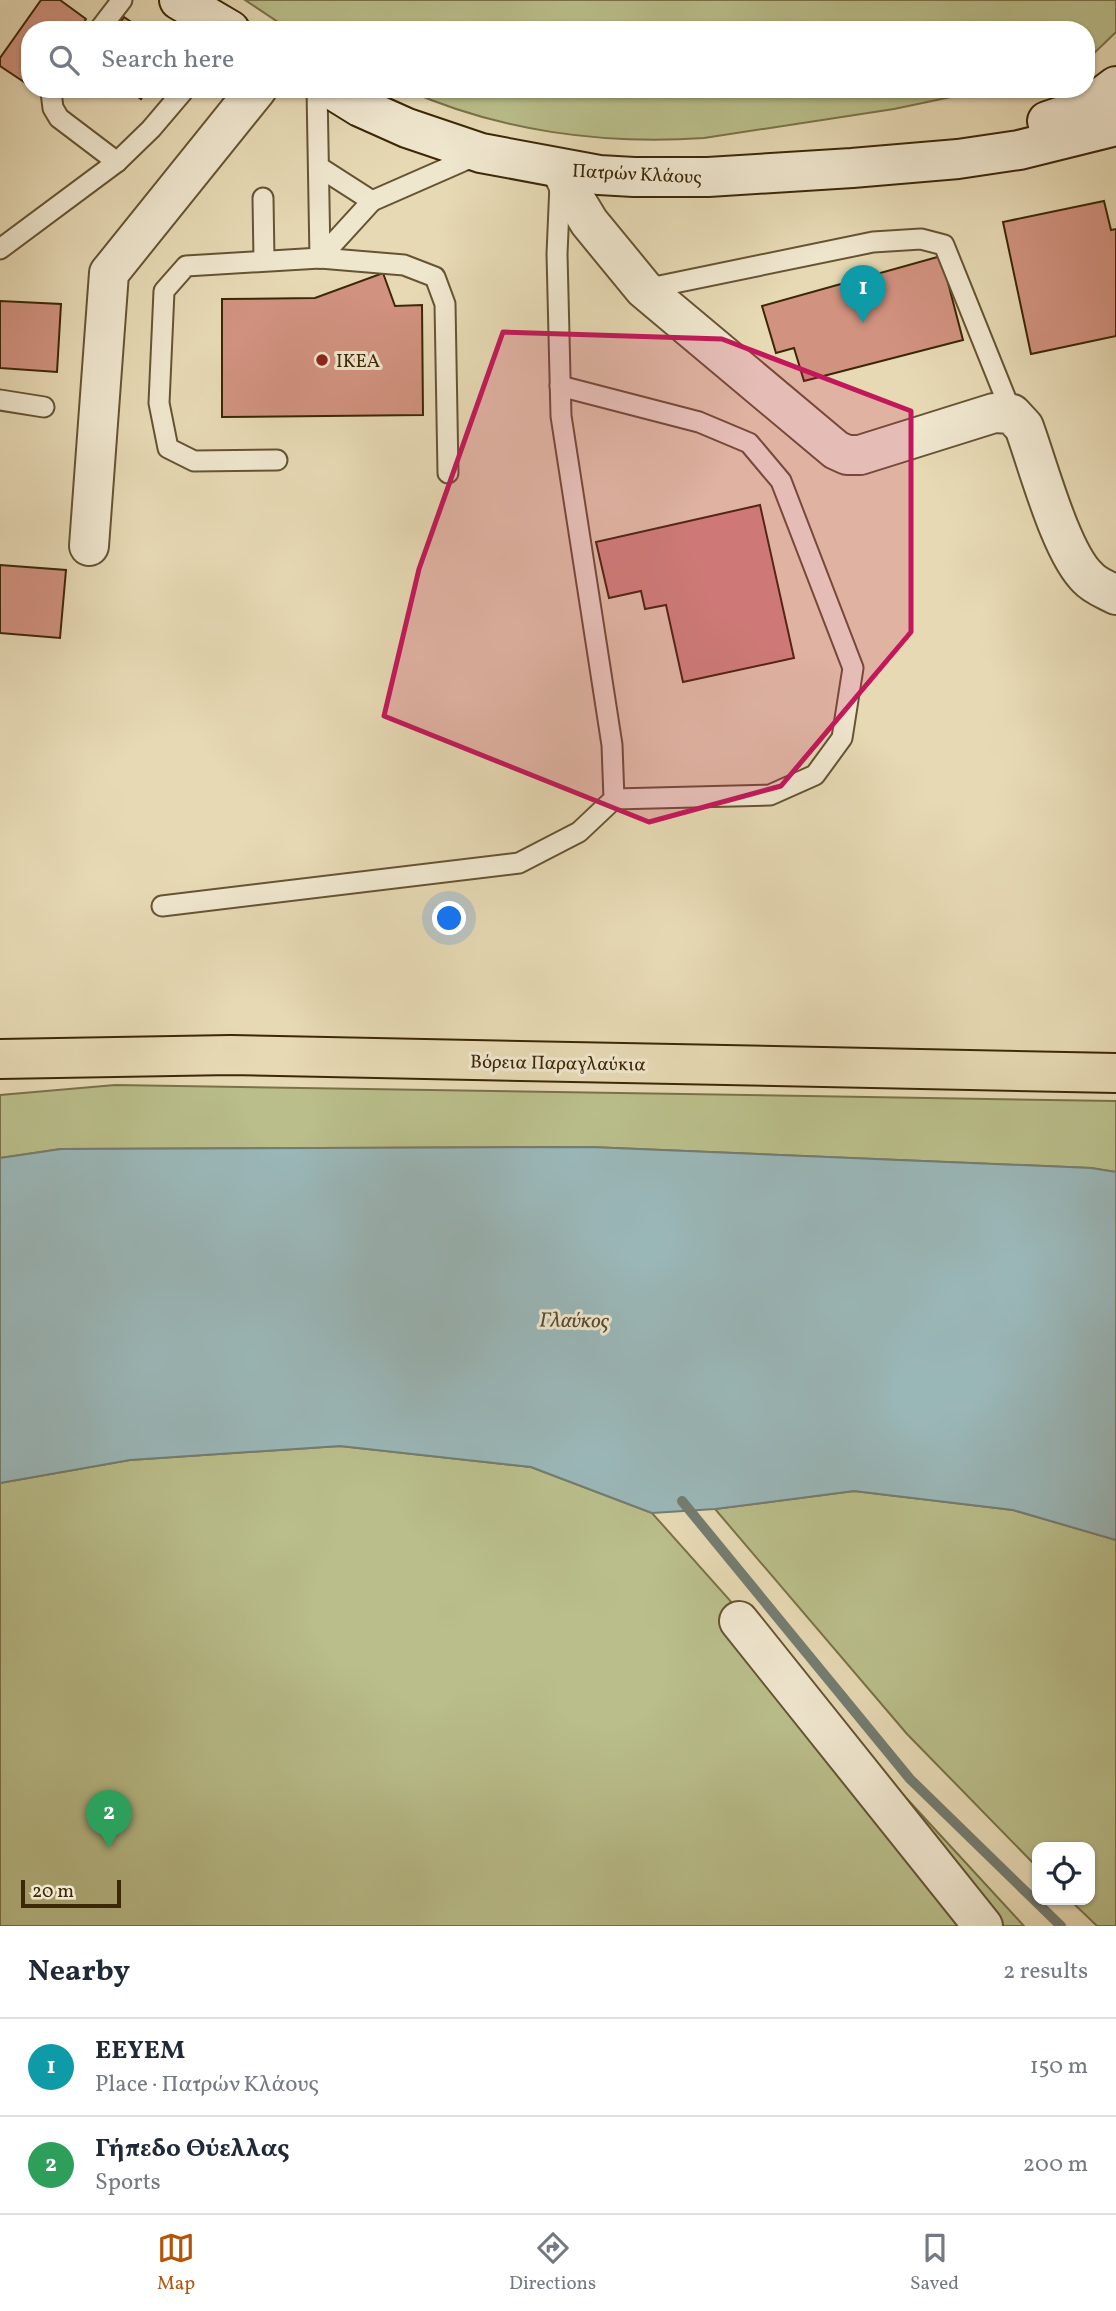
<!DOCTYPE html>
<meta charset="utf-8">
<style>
:root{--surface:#fff;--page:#f2f2f3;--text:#1f2937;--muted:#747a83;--line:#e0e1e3;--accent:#b45309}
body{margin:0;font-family:Vollkorn,serif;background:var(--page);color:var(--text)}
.controls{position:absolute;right:21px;bottom:21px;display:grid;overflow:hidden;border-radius:14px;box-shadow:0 2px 5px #0004}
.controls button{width:63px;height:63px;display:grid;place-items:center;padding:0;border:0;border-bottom:2px solid var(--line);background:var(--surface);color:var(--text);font:35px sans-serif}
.scale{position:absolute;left:21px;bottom:18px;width:100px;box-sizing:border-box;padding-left:7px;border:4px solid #3c2706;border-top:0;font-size:19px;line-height:24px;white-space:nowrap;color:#3c2706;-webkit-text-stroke:5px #efe6ce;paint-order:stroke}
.you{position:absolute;left:450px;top:919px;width:24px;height:24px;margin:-18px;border:5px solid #fff;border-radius:50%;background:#1a73e8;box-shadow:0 0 0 10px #1a73e833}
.badge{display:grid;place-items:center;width:46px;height:46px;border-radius:50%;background:var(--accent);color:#fff;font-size:23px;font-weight:700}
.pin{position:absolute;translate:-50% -58px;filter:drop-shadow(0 2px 4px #0008)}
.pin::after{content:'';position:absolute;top:37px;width:24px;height:21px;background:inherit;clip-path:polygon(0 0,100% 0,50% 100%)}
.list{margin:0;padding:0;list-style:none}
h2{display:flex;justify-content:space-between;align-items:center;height:91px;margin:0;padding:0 28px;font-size:30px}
h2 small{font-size:23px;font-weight:400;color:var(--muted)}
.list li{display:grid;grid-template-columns:46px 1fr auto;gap:21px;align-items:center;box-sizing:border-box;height:98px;padding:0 28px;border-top:2px solid var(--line)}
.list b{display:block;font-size:26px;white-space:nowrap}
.list p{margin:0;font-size:23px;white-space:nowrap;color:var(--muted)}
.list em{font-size:23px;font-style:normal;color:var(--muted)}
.icon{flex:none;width:38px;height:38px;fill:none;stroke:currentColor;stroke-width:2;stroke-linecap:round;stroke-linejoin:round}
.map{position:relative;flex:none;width:1116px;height:1926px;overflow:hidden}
.search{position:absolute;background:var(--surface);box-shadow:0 2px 5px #0004;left:21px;right:21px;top:21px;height:77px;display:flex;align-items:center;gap:18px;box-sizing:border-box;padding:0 24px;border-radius:28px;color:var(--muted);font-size:26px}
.sheet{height:287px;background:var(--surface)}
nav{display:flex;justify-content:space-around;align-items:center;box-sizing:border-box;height:98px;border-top:2px solid var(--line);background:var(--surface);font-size:19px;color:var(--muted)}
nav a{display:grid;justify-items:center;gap:4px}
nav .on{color:var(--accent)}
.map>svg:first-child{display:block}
</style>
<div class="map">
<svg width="1116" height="1926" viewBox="0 0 1116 1926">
<rect width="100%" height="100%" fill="#e6d9b4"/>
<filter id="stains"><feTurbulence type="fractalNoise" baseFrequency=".00286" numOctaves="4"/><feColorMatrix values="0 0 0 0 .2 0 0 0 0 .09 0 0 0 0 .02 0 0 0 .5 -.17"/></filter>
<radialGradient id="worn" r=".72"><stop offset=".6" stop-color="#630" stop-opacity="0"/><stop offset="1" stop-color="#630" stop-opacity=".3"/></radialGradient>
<g fill="#b9be8a" stroke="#7a7248" stroke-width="2">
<polygon points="245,0 1116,0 1116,32 1086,61 1086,30 290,30"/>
<path d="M 405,89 L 989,89 L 894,109 L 704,138 C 602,145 498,131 405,89 Z"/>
<polygon points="115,1085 1116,1101 1116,1172 1091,1168 590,1147 61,1149 0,1158 0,1095"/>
<polygon points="340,1446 531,1467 652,1513 896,1787 1024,1926 0,1926 0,1483 130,1460"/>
<polygon points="854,1491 1013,1510 1116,1540 1116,1926 1097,1926 1070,1900 1090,1900 1090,1847 1037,1847 1037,1867 907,1734 715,1509"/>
</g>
<polygon fill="#9ab7b8" stroke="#747d71" stroke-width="2" points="590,1147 1091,1168 1116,1172 1116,1540 1013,1510 854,1491 715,1509 652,1513 531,1467 340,1446 130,1460 0,1483 0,1158 61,1149"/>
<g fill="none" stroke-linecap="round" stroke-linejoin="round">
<polyline stroke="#747d71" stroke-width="10" points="682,1501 910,1779 1061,1926"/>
</g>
<g fill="#d1927f" stroke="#3c2706" stroke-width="2">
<polygon points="41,0 60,0 86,19 79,30 30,30 30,86 0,66 0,58"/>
<polygon points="124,17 143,30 115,30"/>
<polygon points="127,89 147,89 141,99"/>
<polygon points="1104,201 1111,230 1116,229 1116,336 1031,354 1003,222"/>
<polygon points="941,256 963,340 804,381 794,348 776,353 762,306"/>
<polygon points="383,273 395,306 422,305 423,415 222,417 222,299 315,298"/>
<polygon points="0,301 61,304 57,372 0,368"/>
<polygon points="760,505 794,658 683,682 666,605 645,609 641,591 609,598 596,542"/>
<polygon points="0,565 66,570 60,638 0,633"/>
</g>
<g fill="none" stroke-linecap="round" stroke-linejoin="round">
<g stroke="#665432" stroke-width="23">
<g id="service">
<polyline points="99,30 122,0"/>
<polyline points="53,89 51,92 53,108 59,118 117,162"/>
<polyline points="317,89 320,258"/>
<polyline points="319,167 372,201"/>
<polyline points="263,198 264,260"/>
<polyline points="0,249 117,162 151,129 185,89"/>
<polyline points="320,258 372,201 477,155"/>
<polyline points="645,289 873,242 921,239 944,245 1012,414"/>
<polyline points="560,386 699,422 749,443 781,481 853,668 842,738 815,775 770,795 614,799"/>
<polyline points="0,400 44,407"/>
<polyline points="277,460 194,461 168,448 159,403 164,291 186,266 320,258 404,265 435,277 445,304 448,473"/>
<polyline points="162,906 519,863 579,832 614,799 612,745 561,416 557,254 560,184"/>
</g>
</g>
<g stroke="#665432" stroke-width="42">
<g id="minor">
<path d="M 561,169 L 574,197 L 589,222 L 644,289 L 836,450 L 847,455 L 860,455 L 994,413 L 1012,414 L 1024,427 C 1038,465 1061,553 1088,578 C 1095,586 1107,590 1116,595"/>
<polyline points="89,546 109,273 257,89"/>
<polyline points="739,1621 983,1926"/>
</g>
</g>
<g stroke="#3c2706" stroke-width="42">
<g id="secondary">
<polyline points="179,0 230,30"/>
<polyline points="331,89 360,107 407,128 481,153 599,175 634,177 708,177 852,168 958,159 1019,150 1116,126"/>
<polyline points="1047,121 1088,107 1116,86"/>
</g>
</g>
<g stroke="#3c2706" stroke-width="42">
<polyline id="primary" points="0,1059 231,1055 1116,1073"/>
</g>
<use href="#service" stroke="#efe6ce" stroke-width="19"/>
<use href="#minor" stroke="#efe6ce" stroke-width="38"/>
<use href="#secondary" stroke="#efe6ce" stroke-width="38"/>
<use href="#primary" stroke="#e6d9b4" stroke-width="38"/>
</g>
<path fill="#c2185b" fill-opacity="0.2" stroke="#c2185b" stroke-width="5" stroke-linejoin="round" d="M 503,332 L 722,339 L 911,411 L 911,632 L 781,786 L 649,822 L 384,716 L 419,569 Z"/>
<circle fill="#8f2418" stroke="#efe6ce" stroke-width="2.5" cx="322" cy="360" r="7"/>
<g text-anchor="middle" stroke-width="6" stroke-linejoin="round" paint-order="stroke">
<g font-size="19" fill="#3c2706" stroke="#efe6ce">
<text transform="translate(637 173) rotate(3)" y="7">Πατρών Κλάους</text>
<text transform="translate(558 1062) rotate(1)" y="7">Βόρεια Παραγλαύκια</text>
</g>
<g font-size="19" fill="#3c2706" stroke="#efe6ce" text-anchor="start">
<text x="336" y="367">IKEA</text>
</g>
<g font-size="21" font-style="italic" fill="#544b32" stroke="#efe6ce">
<text transform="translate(574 1320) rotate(1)" y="7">Γλαύκος</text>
</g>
</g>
<rect width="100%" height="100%" filter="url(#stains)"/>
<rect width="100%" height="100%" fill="url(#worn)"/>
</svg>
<div class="controls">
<button><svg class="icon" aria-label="locate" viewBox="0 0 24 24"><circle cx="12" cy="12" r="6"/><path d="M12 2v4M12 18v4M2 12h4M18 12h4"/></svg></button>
</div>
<div class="scale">20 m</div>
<div class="you"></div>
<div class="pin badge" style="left:863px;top:323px;background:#0f9aa8">1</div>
<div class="pin badge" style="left:109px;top:1848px;background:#2e9e5b">2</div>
<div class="search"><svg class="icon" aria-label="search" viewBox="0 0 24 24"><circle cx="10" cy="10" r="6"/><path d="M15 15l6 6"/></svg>Search here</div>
</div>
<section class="sheet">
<h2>Nearby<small>2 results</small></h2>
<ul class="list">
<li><span class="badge" style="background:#0f9aa8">1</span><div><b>EEYEM</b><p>Place · Πατρών Κλάους</p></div><em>150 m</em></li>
<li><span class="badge" style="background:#2e9e5b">2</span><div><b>Γήπεδο Θύελλας</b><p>Sports</p></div><em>200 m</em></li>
</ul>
</section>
<nav>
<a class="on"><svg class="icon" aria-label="map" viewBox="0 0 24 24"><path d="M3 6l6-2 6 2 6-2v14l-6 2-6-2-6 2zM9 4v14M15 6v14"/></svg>Map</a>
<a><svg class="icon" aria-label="directions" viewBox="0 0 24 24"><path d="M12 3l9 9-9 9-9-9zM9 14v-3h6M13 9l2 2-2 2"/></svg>Directions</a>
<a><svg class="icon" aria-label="saved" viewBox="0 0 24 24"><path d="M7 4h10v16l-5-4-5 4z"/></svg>Saved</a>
</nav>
